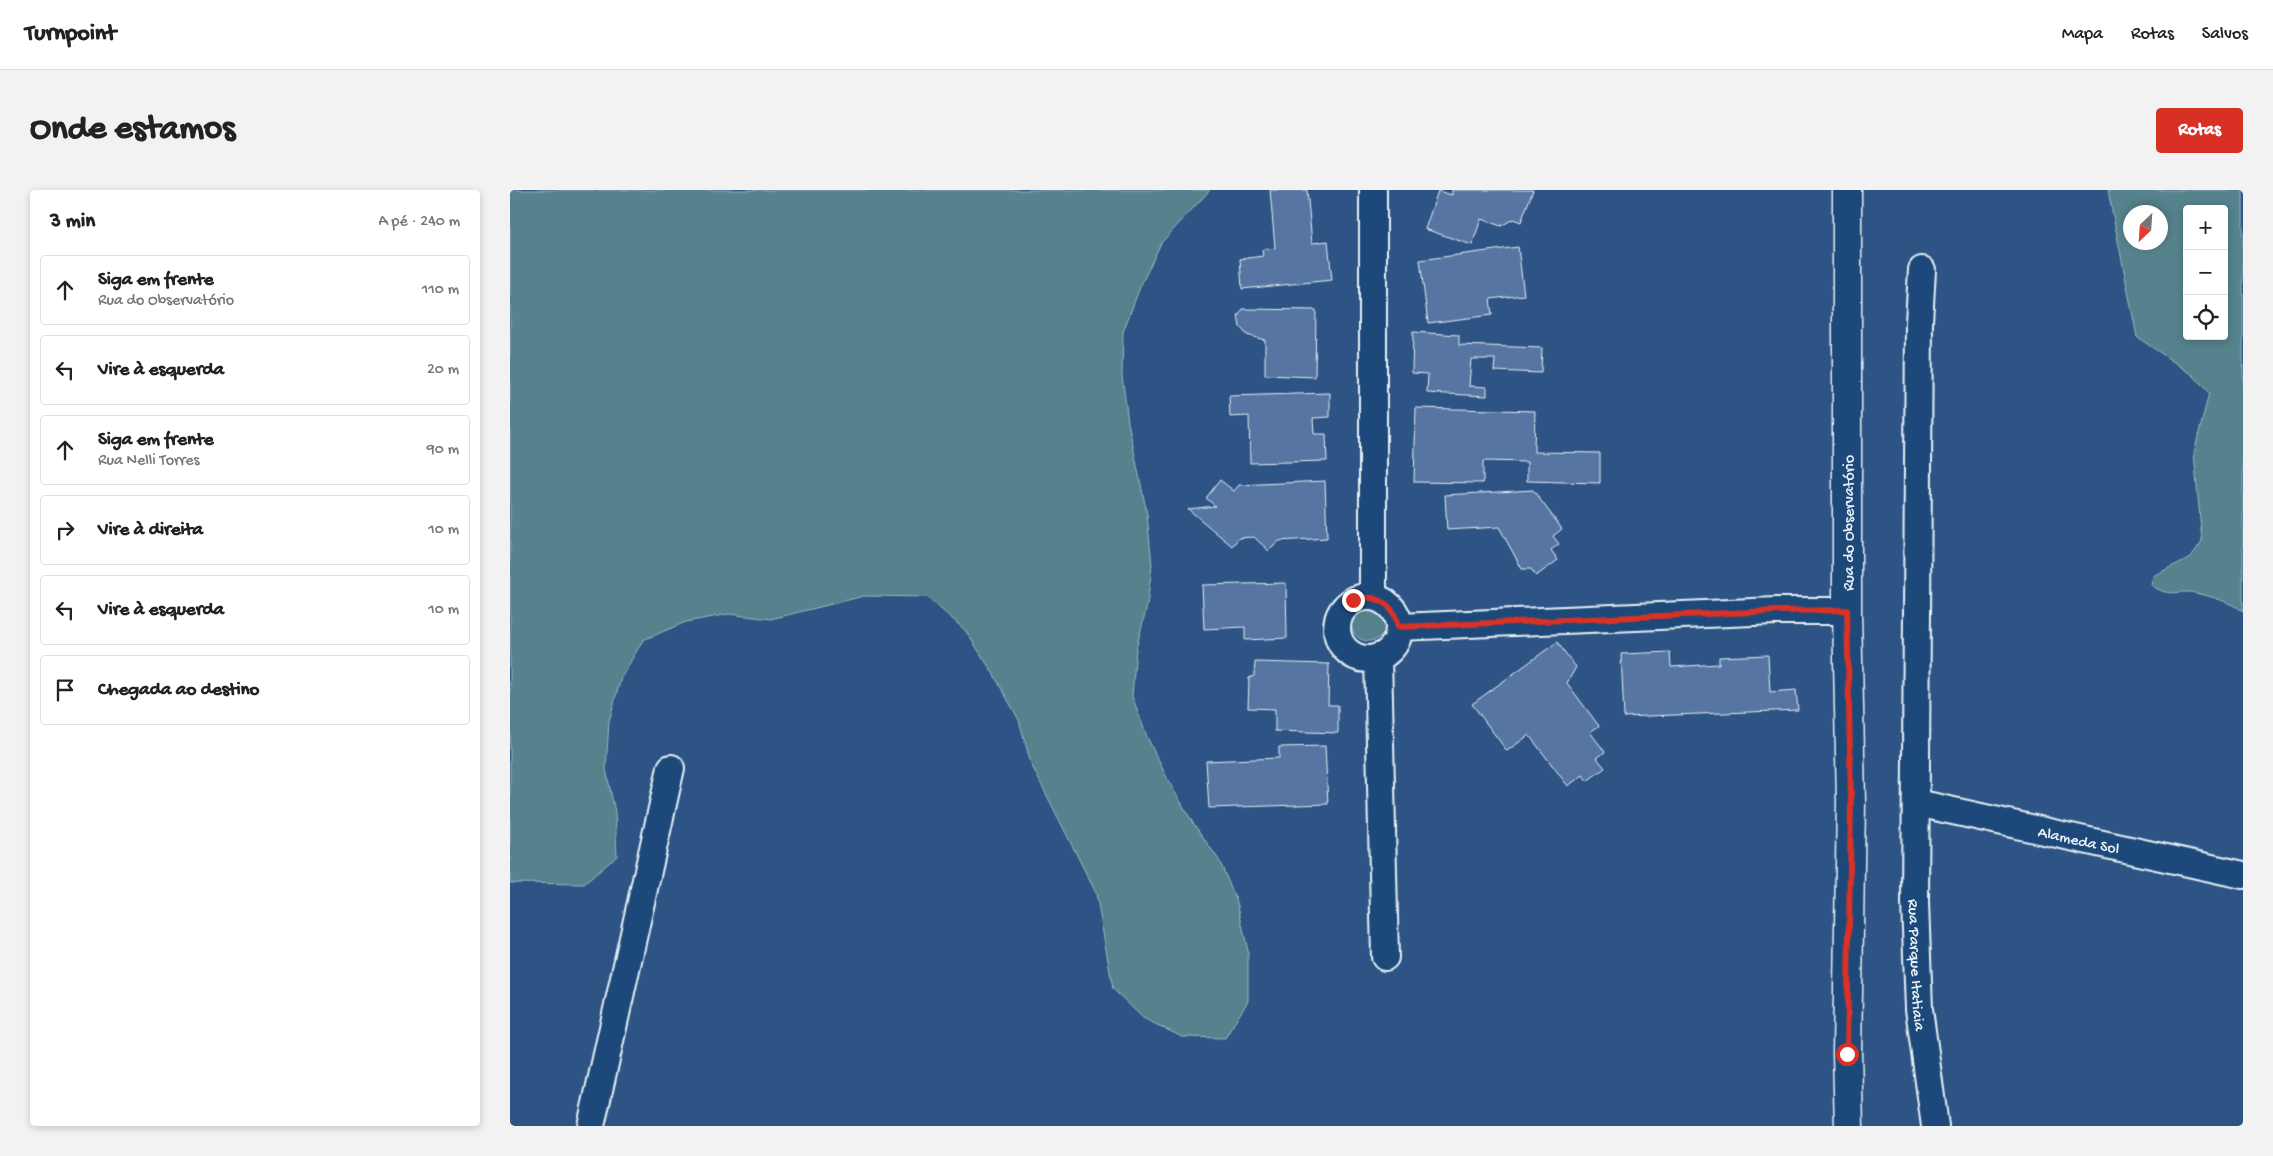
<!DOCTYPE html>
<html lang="pt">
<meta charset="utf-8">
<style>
:root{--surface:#fff;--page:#f2f2f2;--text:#222;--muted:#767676;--line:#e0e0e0;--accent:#d93025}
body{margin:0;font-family:"Gochi Hand",sans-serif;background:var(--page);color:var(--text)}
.controls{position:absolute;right:15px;top:15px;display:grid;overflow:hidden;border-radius:5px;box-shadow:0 2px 8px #0003}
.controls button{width:45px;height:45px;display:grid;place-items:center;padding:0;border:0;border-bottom:1px solid var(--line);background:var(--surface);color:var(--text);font:25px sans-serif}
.compass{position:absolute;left:1613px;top:15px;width:45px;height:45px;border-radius:50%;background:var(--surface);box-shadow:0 2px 8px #0003;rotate:205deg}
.stop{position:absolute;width:15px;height:15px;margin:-11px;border:4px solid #d93025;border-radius:50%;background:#fff}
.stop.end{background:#d93025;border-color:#fff;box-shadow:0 1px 5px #0008}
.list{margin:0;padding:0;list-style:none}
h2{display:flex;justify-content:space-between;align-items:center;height:65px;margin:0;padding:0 20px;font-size:21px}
h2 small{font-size:16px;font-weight:400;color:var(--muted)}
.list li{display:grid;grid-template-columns:32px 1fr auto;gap:15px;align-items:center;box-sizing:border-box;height:70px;margin:0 10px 10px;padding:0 10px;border:1px solid var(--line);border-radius:5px}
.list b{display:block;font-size:19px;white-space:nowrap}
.list p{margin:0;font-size:16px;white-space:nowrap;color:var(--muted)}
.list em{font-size:16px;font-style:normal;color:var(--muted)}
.icon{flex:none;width:28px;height:28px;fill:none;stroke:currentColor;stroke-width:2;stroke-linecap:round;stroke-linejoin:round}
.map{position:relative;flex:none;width:1733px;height:936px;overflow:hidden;border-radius:5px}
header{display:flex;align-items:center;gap:30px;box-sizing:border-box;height:70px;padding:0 25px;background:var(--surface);border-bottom:1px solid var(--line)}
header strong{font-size:24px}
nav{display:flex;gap:28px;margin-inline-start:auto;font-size:18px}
.intro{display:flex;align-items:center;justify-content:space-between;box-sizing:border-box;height:120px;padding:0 30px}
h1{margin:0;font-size:35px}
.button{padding:12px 22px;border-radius:5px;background:var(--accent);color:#fff;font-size:18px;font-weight:700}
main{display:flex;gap:30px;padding:0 30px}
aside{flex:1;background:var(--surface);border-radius:5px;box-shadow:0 2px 8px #0003}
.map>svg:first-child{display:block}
</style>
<header>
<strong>Turnpoint</strong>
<nav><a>Mapa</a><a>Rotas</a><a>Salvos</a></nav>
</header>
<div class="intro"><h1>Onde estamos</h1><a class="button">Rotas</a></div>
<main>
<aside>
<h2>3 min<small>A pé · 240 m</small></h2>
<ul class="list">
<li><svg class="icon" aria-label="ahead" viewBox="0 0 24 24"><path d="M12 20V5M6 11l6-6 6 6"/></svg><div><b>Siga em frente</b><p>Rua do Observatório</p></div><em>110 m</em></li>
<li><svg class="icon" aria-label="left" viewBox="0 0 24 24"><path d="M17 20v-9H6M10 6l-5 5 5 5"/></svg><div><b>Vire à esquerda</b></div><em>20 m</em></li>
<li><svg class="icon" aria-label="ahead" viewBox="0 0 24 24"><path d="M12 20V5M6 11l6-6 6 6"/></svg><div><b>Siga em frente</b><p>Rua Nelli Torres</p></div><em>90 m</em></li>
<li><svg class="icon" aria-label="right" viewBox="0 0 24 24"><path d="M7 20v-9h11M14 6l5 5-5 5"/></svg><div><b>Vire à direita</b></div><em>10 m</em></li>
<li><svg class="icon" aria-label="left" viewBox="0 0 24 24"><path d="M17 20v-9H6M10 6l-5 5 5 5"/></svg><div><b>Vire à esquerda</b></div><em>10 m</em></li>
<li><svg class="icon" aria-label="arrive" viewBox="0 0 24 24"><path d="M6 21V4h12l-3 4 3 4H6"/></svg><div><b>Chegada ao destino</b></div></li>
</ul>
</aside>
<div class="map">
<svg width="1733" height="936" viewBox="0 0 1733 936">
<rect width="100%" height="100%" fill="#2d5484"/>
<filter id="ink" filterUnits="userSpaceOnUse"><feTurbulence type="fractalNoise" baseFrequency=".02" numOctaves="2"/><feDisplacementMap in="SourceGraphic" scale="10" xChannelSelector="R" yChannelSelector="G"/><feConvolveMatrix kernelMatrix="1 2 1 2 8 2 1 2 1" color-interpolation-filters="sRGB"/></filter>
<g filter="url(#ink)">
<g fill="#54828c" stroke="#9ebac2" fill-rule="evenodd">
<polygon points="0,0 700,0 651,53 630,97 613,142 612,185 618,232 637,324 642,375 637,416 626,459 622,506 637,547 659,592 683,633 709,670 727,712 738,761 738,811 715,848 672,847 633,828 603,799 586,703 521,574 509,530 483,483 455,440 417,407 354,406 261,429 219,424 176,432 133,450 111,488 99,531 96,579 105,622 107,666 74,694 0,693"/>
<path d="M 1598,0 L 1733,0 L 1733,421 C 1720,412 1701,406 1685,403 C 1665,399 1662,409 1641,395 L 1643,386 L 1681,367 L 1692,351 L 1684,263 L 1699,203 L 1683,185 L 1627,147 ZM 1677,19 L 1714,19 L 1714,146 L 1677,146 ZM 1620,22 L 1650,22 L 1650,52 L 1620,52 Z"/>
<circle cx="859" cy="433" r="18"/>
</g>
<g fill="#5775a2" stroke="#e8f1f8">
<polygon points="760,0 797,0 802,53 818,51 822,90 732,99 730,69 753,66 752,60 765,58"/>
<polygon points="942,0 1023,0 1011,32 1003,29 991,36 971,29 962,55 915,39 928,1 942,5"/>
<polygon points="1008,57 1014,105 980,109 982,125 918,133 910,70"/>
<polygon points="733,119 806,120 805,187 755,185 755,150 737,145 730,137 728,126"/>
<polygon points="903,142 949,145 949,155 1032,158 1031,183 984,181 985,169 961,169 959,196 977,197 977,206 917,203 918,184 902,183"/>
<polygon points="820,203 820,227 803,228 804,244 816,244 817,271 740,273 739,226 720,227 719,206"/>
<polygon points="906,218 1025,221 1024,262 1090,263 1090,293 1017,291 1017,272 973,271 973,293 904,292"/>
<polygon points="710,290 724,301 729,295 815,291 817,348 769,351 759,361 744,347 729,348 722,356 678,319 705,316 696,308"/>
<polygon points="1023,300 1052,339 1043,346 1049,354 1041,360 1048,370 1026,386 1021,379 1012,379 989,337 937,340 935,305"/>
<polygon points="776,393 777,448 735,450 735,437 694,439 692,395"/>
<polygon points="1047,452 1066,477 1057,493 1089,536 1080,542 1095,562 1087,568 1095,578 1077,591 1073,585 1058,596 1019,545 997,561 962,514"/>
<polygon points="1160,462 1161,477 1209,474 1209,467 1258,465 1260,502 1286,500 1288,520 1114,527 1111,464"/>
<polygon points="745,472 819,474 818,515 828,515 828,543 765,541 765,519 738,518 739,488 744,486"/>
<polygon points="815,556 818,614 699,618 696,571 769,568 769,557"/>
</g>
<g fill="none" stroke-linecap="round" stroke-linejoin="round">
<g stroke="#e8f1f8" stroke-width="30">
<g id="minor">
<polyline points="863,0 863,407"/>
<path id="s1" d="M 1412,80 L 1409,132 L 1405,713 L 1409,819 L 1425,936"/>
<circle cx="858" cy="438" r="31"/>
<polyline points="889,437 1266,421 1337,421"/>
<polyline points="868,467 875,767"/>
<path id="s2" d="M 1407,613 L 1733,685"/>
<polyline points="81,936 161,578"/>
</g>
</g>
<g stroke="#e8f1f8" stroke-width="31">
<polyline id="tertiary" points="1337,0 1337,421 1341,612 1337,864 1339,936"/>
</g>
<use href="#minor" stroke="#1f4a7a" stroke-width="26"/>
<use href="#tertiary" stroke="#1f4a7a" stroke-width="28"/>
</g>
</g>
<g fill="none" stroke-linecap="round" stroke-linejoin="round" filter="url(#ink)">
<path stroke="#d93025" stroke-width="6" d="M 843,410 C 866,403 884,413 888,437 L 1266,421 L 1337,420 L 1341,612 L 1337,864"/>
</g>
<g text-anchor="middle" stroke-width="4" stroke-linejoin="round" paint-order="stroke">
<g font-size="16" fill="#e8f1f8" stroke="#1f4a7a">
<text transform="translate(1337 333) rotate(-90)" y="6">Rua do Observatório</text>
<text dy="6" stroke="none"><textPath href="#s2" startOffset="166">Alameda Sol</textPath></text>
<text dy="6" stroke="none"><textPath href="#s1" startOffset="695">Rua Parque Itatiaia</textPath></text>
</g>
</g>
</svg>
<div class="controls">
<button>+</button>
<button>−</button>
<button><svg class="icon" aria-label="locate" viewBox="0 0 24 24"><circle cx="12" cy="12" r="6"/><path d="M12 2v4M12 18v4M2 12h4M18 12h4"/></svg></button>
</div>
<svg class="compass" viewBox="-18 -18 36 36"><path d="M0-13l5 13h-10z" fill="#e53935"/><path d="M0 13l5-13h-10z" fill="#767676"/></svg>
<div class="stop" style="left:1337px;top:864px"></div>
<div class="stop end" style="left:843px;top:410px"></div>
</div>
</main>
